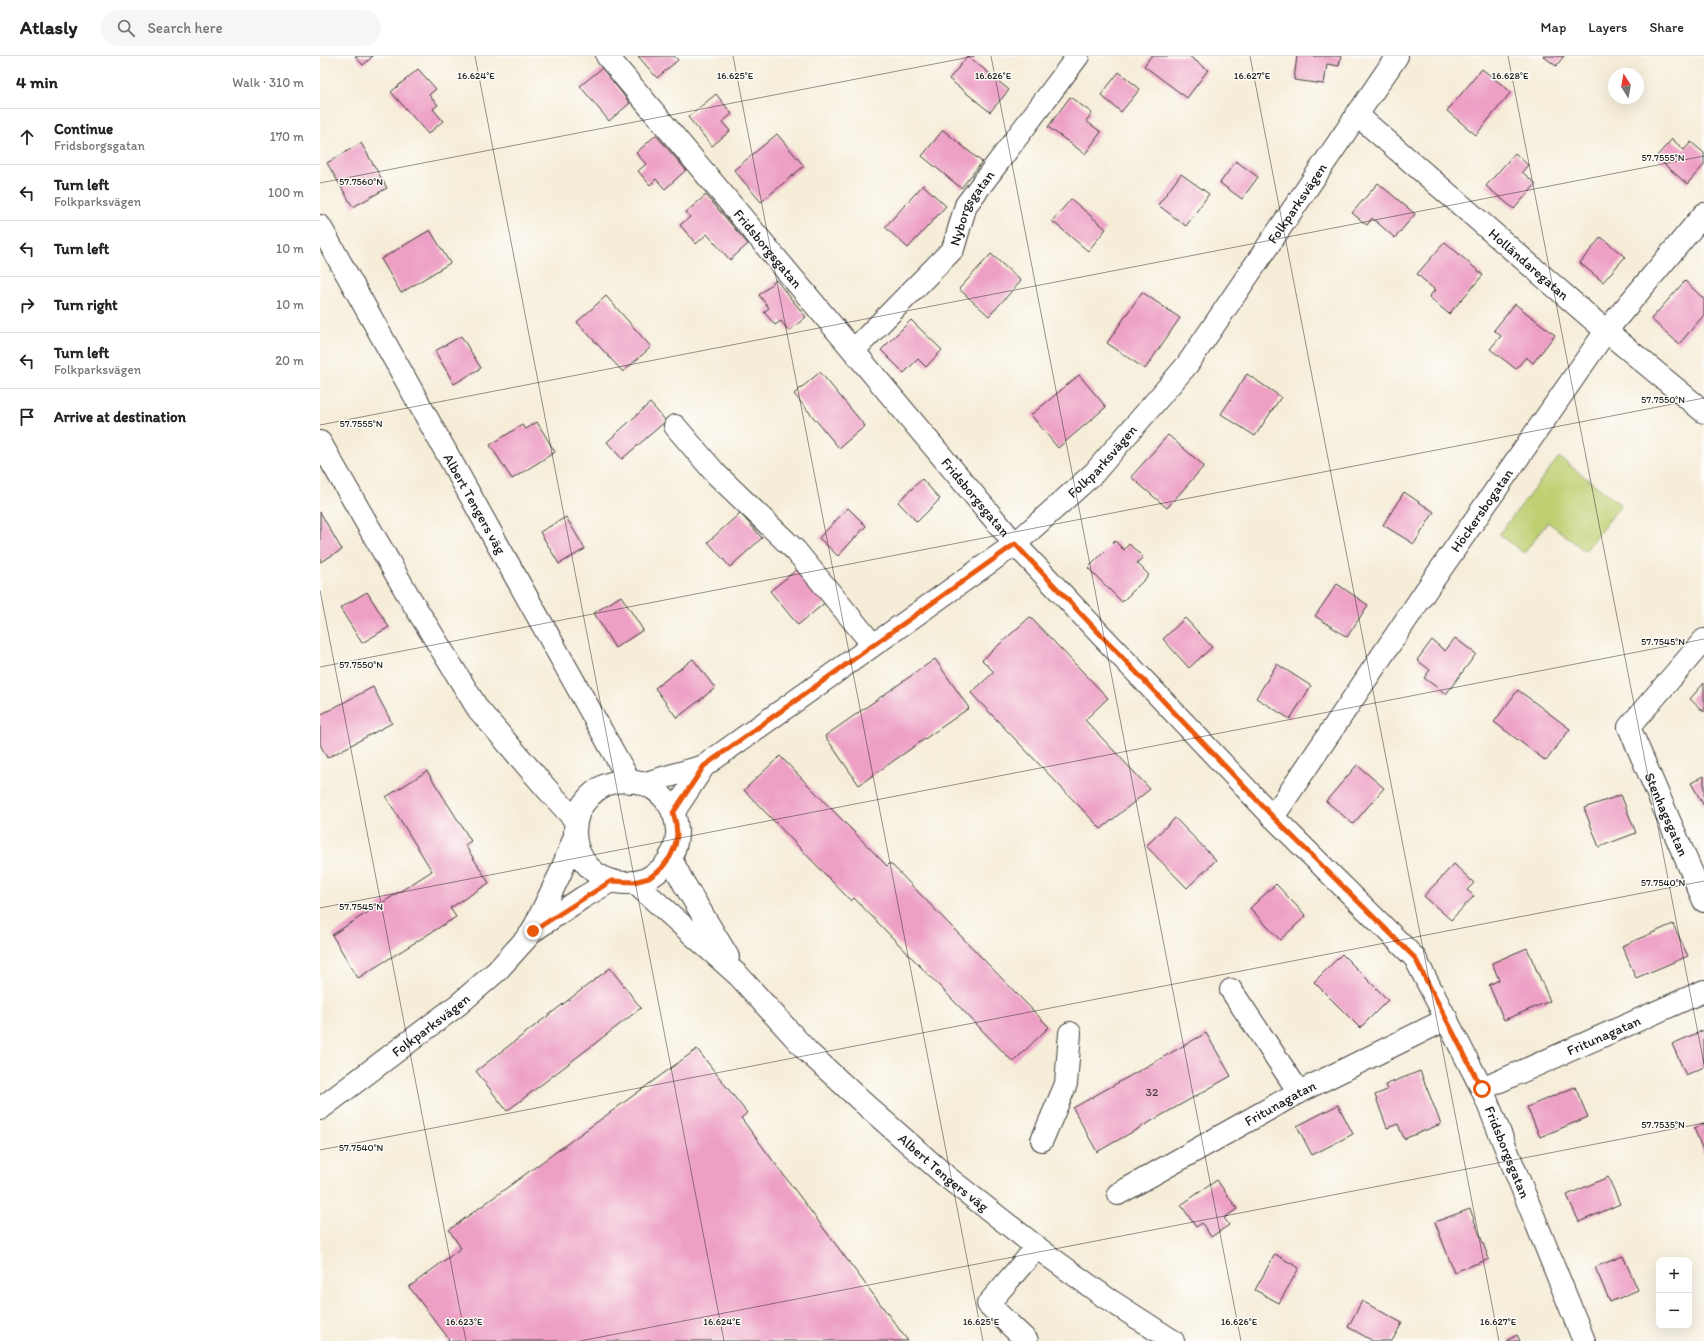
<!DOCTYPE html>
<meta charset="utf-8">
<style>
:root{--surface:#fff;--page:#f6f6f6;--text:#222;--muted:#767676;--line:#e0e0e0}
body{margin:0;font-family:Itim,sans-serif;background:var(--page);color:var(--text)}
.controls{position:absolute;right:12px;bottom:12px;display:grid;overflow:hidden;border-radius:8px;box-shadow:0 4px 16px #0002}
.controls button{width:36px;height:36px;display:grid;place-items:center;padding:0;border:0;border-bottom:1px solid var(--line);background:var(--surface);color:var(--text);font:20px sans-serif}
.compass{position:absolute;left:1288px;top:12px;width:36px;height:36px;border-radius:50%;background:var(--surface);box-shadow:0 4px 16px #0002;rotate:349deg}
.stop{position:absolute;width:12px;height:12px;margin:-9px;border:3px solid #ea580c;border-radius:50%;background:#fff}
.stop.end{background:#ea580c;border-color:#fff;box-shadow:0 1px 4px #0008}
.list{margin:0;padding:0;list-style:none}
h2{display:flex;justify-content:space-between;align-items:center;height:52px;margin:0;padding:0 16px;font-size:17px}
h2 small{font-size:13px;font-weight:400;color:var(--muted)}
.list li{display:grid;grid-template-columns:26px 1fr auto;gap:12px;align-items:center;box-sizing:border-box;height:56px;padding:0 16px;border-top:1px solid var(--line)}
.list b{display:block;font-size:15px;white-space:nowrap}
.list p{margin:0;font-size:13px;white-space:nowrap;color:var(--muted)}
.list em{font-size:13px;font-style:normal;color:var(--muted)}
.icon{flex:none;width:22px;height:22px;fill:none;stroke:currentColor;stroke-width:2;stroke-linecap:round;stroke-linejoin:round}
.map{position:relative;flex:none;width:1384px;height:1285px;overflow:hidden}
header{display:flex;align-items:center;gap:24px;box-sizing:border-box;height:56px;padding:0 20px;background:var(--surface);border-bottom:1px solid var(--line)}
header strong{font-size:19px}
nav{display:flex;gap:22px;margin-inline-start:auto;font-size:14px}
.search{width:280px;height:36px;background:var(--page);display:flex;align-items:center;gap:10px;box-sizing:border-box;padding:0 14px;border-radius:22px;color:var(--muted);font-size:15px}
main{display:flex}
aside{flex:1;background:var(--surface)}
.map>svg:first-child{display:block}
</style>
<header>
<strong>Atlasly</strong>
<div class="search"><svg class="icon" aria-label="search" viewBox="0 0 24 24"><circle cx="10" cy="10" r="6"/><path d="M15 15l6 6"/></svg>Search here</div>
<nav><a>Map</a><a>Layers</a><a>Share</a></nav>
</header>
<main>
<aside>
<h2>4 min<small>Walk · 310 m</small></h2>
<ul class="list">
<li><svg class="icon" aria-label="ahead" viewBox="0 0 24 24"><path d="M12 20V5M6 11l6-6 6 6"/></svg><div><b>Continue</b><p>Fridsborgsgatan</p></div><em>170 m</em></li>
<li><svg class="icon" aria-label="left" viewBox="0 0 24 24"><path d="M17 20v-9H6M10 6l-5 5 5 5"/></svg><div><b>Turn left</b><p>Folkparksvägen</p></div><em>100 m</em></li>
<li><svg class="icon" aria-label="left" viewBox="0 0 24 24"><path d="M17 20v-9H6M10 6l-5 5 5 5"/></svg><div><b>Turn left</b></div><em>10 m</em></li>
<li><svg class="icon" aria-label="right" viewBox="0 0 24 24"><path d="M7 20v-9h11M14 6l5 5-5 5"/></svg><div><b>Turn right</b></div><em>10 m</em></li>
<li><svg class="icon" aria-label="left" viewBox="0 0 24 24"><path d="M17 20v-9H6M10 6l-5 5 5 5"/></svg><div><b>Turn left</b><p>Folkparksvägen</p></div><em>20 m</em></li>
<li><svg class="icon" aria-label="arrive" viewBox="0 0 24 24"><path d="M6 21V4h12l-3 4 3 4H6"/></svg><div><b>Arrive at destination</b></div></li>
</ul>
</aside>
<div class="map">
<svg width="1384" height="1285" viewBox="0 0 1384 1285">
<rect width="100%" height="100%" fill="#fdfcf7"/>
<filter id="ink" filterUnits="userSpaceOnUse"><feTurbulence type="fractalNoise" baseFrequency=".025" numOctaves="2"/><feDisplacementMap in="SourceGraphic" scale="8" xChannelSelector="R" yChannelSelector="G"/><feConvolveMatrix kernelMatrix="1 2 1 2 8 2 1 2 1" color-interpolation-filters="sRGB"/></filter>
<filter id="wash" filterUnits="userSpaceOnUse"><feTurbulence type="fractalNoise" baseFrequency=".012" numOctaves="4" result="noise"/><feDisplacementMap in="SourceGraphic" scale="16" xChannelSelector="R" yChannelSelector="G"/><feGaussianBlur stdDeviation="0.9" result="paint"/><feColorMatrix in="noise" values="0 0 0 0 0 0 0 0 0 0 0 0 0 0 0 0 0 1.4 0 .05"/><feComposite in="paint" operator="in"/></filter>
<g filter="url(#wash)">
<rect width="100%" height="100%" fill="#f6edd9"/>
<polygon fill="#bfd073" stroke="#6e7648" points="1239,401 1301,449 1265,495 1228,466 1204,497 1179,478"/>
<g id="blocks">
<g fill="#ed9fc4">
<polygon points="35,0 53,0 43,9"/>
<polygon points="318,0 354,0 358,4 337,22"/>
<polygon points="648,0 689,34 670,56 629,23"/>
<polygon points="831,0 869,0 888,14 867,42 824,10"/>
<polygon points="977,0 1021,0 1019,10 1007,8 1004,28 974,24"/>
<polygon points="1223,0 1244,0 1236,10"/>
<polygon points="282,12 310,47 289,65 260,30"/>
<polygon points="98,13 116,33 109,39 118,49 113,53 123,65 108,78 71,36"/>
<polygon points="1162,13 1191,36 1156,79 1127,55"/>
<polygon points="799,16 820,33 801,56 781,39"/>
<polygon points="396,38 412,58 402,66 410,75 392,90 368,61"/>
<polygon points="750,41 772,57 766,65 781,76 765,98 728,71"/>
<polygon points="623,74 662,106 641,132 602,100"/>
<polygon points="457,78 484,110 441,146 414,114"/>
<polygon points="336,79 366,114 345,133 336,123 330,129 318,115 326,108 316,97"/>
<polygon points="1352,83 1364,94 1371,86 1384,97 1384,109 1367,128 1336,101"/>
<polygon points="41,87 67,132 33,151 7,107"/>
<polygon points="1195,97 1208,109 1202,116 1216,128 1194,153 1166,130"/>
<polygon points="916,105 938,121 922,143 900,127"/>
<polygon points="861,118 889,138 866,170 838,149"/>
<polygon points="1058,127 1095,158 1075,182 1052,162 1047,169 1032,157"/>
<polygon points="603,129 626,150 588,192 565,171"/>
<polygon points="386,139 428,188 410,204 387,178 376,188 360,169 370,161 366,156"/>
<polygon points="751,143 786,173 768,195 732,165"/>
<polygon points="110,174 130,207 81,237 61,203"/>
<polygon points="1281,181 1305,201 1283,226 1260,207"/>
<polygon points="1125,186 1163,219 1129,258 1109,241 1115,234 1097,218"/>
<polygon points="671,198 701,225 669,260 639,233"/>
<polygon points="456,224 486,261 469,275 461,265 455,269 444,256 449,252 439,239"/>
<polygon points="1365,225 1384,243 1384,259 1359,288 1331,263"/>
<polygon points="822,236 860,262 825,313 787,287"/>
<polygon points="286,240 331,291 303,316 257,266"/>
<polygon points="1195,248 1235,279 1213,307 1206,301 1196,313 1170,293 1181,280 1174,274"/>
<polygon points="591,264 622,294 606,311 598,303 584,317 561,294"/>
<polygon points="141,280 161,312 134,328 115,295"/>
<polygon points="500,316 545,370 519,392 474,338"/>
<polygon points="927,318 961,341 935,380 901,358"/>
<polygon points="759,319 786,351 738,392 711,359"/>
<polygon points="330,347 346,365 302,403 287,386"/>
<polygon points="217,366 235,396 192,423 170,389 202,369 206,373"/>
<polygon points="848,379 884,410 847,452 811,421"/>
<polygon points="602,423 620,443 597,466 578,446"/>
<polygon points="1084,436 1114,456 1094,488 1063,469"/>
<polygon points="528,452 546,470 518,500 499,482"/>
<polygon points="0,456 22,494 0,506"/>
<polygon points="420,457 442,482 410,511 388,486"/>
<polygon points="246,461 265,493 239,508 220,476"/>
<polygon points="795,485 804,494 809,488 823,501 817,507 829,519 802,546 768,512"/>
<polygon points="479,512 507,545 478,569 450,535"/>
<polygon points="1017,528 1048,549 1027,581 995,560"/>
<polygon points="47,536 69,571 42,587 20,552"/>
<polygon points="301,540 323,574 295,592 274,557"/>
<polygon points="710,561 788,642 765,664 830,733 781,773 651,637 674,616 662,604"/>
<polygon points="865,562 892,591 869,612 843,583"/>
<polygon points="1135,582 1156,598 1126,638 1104,622 1110,614 1097,604 1112,584 1125,595"/>
<polygon points="373,603 395,632 357,662 335,632"/>
<polygon points="615,603 649,652 539,729 505,680"/>
<polygon points="957,608 991,630 970,663 936,642"/>
<polygon points="1384,627 1384,656 1370,643"/>
<polygon points="53,631 72,667 7,702 0,688 0,659"/>
<polygon points="1198,634 1250,673 1226,705 1174,666"/>
<polygon points="460,700 567,810 570,807 729,971 693,1006 534,842 531,845 424,734"/>
<polygon points="1037,709 1064,732 1033,768 1006,745"/>
<polygon points="107,715 151,785 145,789 169,827 130,852 136,861 38,922 12,879 112,815 66,741"/>
<polygon points="1384,720 1384,750 1371,727"/>
<polygon points="1301,739 1316,777 1279,791 1264,752"/>
<polygon points="855,762 896,804 867,832 826,790"/>
<polygon points="1134,808 1154,827 1147,834 1154,840 1131,864 1104,840"/>
<polygon points="956,828 986,860 960,884 930,852"/>
<polygon points="1353,868 1368,900 1316,922 1302,890"/>
<polygon points="1207,892 1230,945 1184,964 1169,929 1179,924 1172,907"/>
<polygon points="1022,898 1068,944 1040,972 994,926"/>
<polygon points="290,912 321,952 187,1055 156,1015"/>
<polygon points="1384,974 1384,1011 1366,1019 1352,988"/>
<polygon points="886,977 911,1020 777,1096 753,1052"/>
<polygon points="377,993 427,1057 421,1062 588,1285 126,1285 129,1283 89,1231 141,1192 129,1174"/>
<polygon points="1100,1015 1121,1068 1084,1083 1078,1068 1067,1072 1055,1039 1067,1034 1065,1029"/>
<polygon points="1255,1031 1268,1061 1220,1081 1207,1051"/>
<polygon points="1018,1049 1033,1078 992,1099 977,1070"/>
<polygon points="1384,1068 1384,1097 1374,1072"/>
<polygon points="1288,1121 1300,1148 1259,1166 1247,1139"/>
<polygon points="897,1124 917,1153 904,1162 909,1169 891,1181 882,1167 876,1171 861,1149"/>
<polygon points="1150,1153 1169,1203 1134,1216 1115,1166"/>
<polygon points="955,1198 979,1212 959,1247 935,1234"/>
<polygon points="1303,1200 1318,1234 1290,1246 1275,1211"/>
<polygon points="1042,1245 1082,1267 1072,1285 1053,1285 1028,1271"/>
<polygon points="1197,1279 1200,1285 1186,1285"/>
</g>
</g>
</g>
<g filter="url(#ink)">
<use href="#blocks" fill-opacity="0" stroke="#3d3b38" stroke-width="1"/>
<g fill="none" stroke-linecap="round" stroke-linejoin="round">
<g stroke="#3d3b38" stroke-width="24">
<g id="minor">
<path id="s1" d="M 287,0 L 695,488 L 953,761 L 1095,902 L 1162,1033 L 1264,1285"/>
<path id="s2" d="M 1036,58 L 1286,275 L 1384,356"/>
<path id="s3" d="M 534,294 L 633,193 L 646,149 L 758,0"/>
<polyline points="355,370 396,418 476,495 553,589"/>
<path id="s4" d="M 1384,584 L 1309,671 L 1384,845"/>
<path id="s5" d="M 322,728 L 384,710 L 695,488 L 774,417 L 867,309 L 1077,0"/>
<polyline points="353,757 384,710"/>
<path id="s6" d="M 953,761 L 1109,530 L 1286,275 L 1384,158"/>
<polyline points="911,934 979,1036"/>
<path id="s7" d="M 1162,1033 L 1384,935"/>
<polyline points="722,1084 746,1028 750,977"/>
<path id="s8" d="M 798,1138 L 979,1036 L 1127,963"/>
<polyline points="707,1285 668,1248 717,1191"/>
</g>
</g>
<g stroke="#3d3b38" stroke-width="24">
<g id="major">
<path id="s9" d="M 0,170 L 310,726"/>
<polyline points="0,386 88,539 158,653 226,732 256,765"/>
<circle cx="306" cy="776" r="51"/>
<polyline points="350,801 363,826 408,901"/>
<path id="s10" d="M 314,826 L 419,920 L 488,996 L 540,1044 L 627,1121 L 723,1196 L 785,1241 L 853,1285"/>
<polyline points="213,874 240,818 255,780"/>
<path id="s11" d="M 0,1053 L 139,948 L 177,915 L 213,875 L 262,842 L 291,825"/>
</g>
</g>
<use href="#minor" stroke="#fff" stroke-width="22"/>
<use href="#major" stroke="#fff" stroke-width="22"/>
</g>
</g>
<g fill="none" stroke-linecap="round" stroke-linejoin="round" filter="url(#ink)">
<polyline stroke="#ea580c" stroke-width="5" points="213,875 291,825 314,826 329,822 341,813 350,801 355,790 357,779 356,768 353,757 384,710 695,488 953,761 1095,902 1162,1033"/>
</g>
<path fill="none" stroke="#1c1c1c" stroke-width="1" stroke-opacity="0.45" d="M 155,0 L 404,1285M 413,0 L 663,1285M 671,0 L 921,1285M 930,0 L 1179,1285M 1188,0 L 1384,1008M 0,127 L 655,0M 0,369 L 1384,100M 0,534 L 146,1285M 0,611 L 1384,342M 0,852 L 1384,583M 0,1094 L 1384,825M 260,1285 L 1384,1067"/>
<g text-anchor="middle" stroke-width="3" stroke-linejoin="round" paint-order="stroke">
<g font-size="12" fill="#503d46">
<text x="832" y="1040">32</text>
</g>
<g font-size="14" fill="#1c1c1c" stroke="#fdfcf7">
<text dy="5" stroke="none"><textPath href="#s5" startOffset="891">Folkparksvägen</textPath></text>
<text dy="5" stroke="none"><textPath href="#s3" startOffset="187">Nyborgsgatan</textPath></text>
<text dy="5" stroke="none"><textPath href="#s1" startOffset="251">Fridsborgsgatan</textPath></text>
<text dy="5" stroke="none"><textPath href="#s2" startOffset="229">Holländaregatan</textPath></text>
<text dy="5" stroke="none"><textPath href="#s5" startOffset="567">Folkparksvägen</textPath></text>
<text dy="5" stroke="none"><textPath href="#s1" startOffset="575">Fridsborgsgatan</textPath></text>
<text dy="5" stroke="none"><textPath href="#s9" startOffset="318">Albert Tengers väg</textPath></text>
<text dy="5" stroke="none"><textPath href="#s6" startOffset="371">Höckersbogatan</textPath></text>
<text dy="5" stroke="none"><textPath href="#s4" startOffset="210">Stenhagsgatan</textPath></text>
<text dy="5" stroke="none"><textPath href="#s11" startOffset="139">Folkparksvägen</textPath></text>
<text dy="5" stroke="none"><textPath href="#s7" startOffset="133">Fritunagatan</textPath></text>
<text dy="5" stroke="none"><textPath href="#s8" startOffset="186">Fritunagatan</textPath></text>
<text dy="5" stroke="none"><textPath href="#s1" startOffset="1427">Fridsborgsgatan</textPath></text>
<text dy="5" stroke="none"><textPath href="#s10" startOffset="425">Albert Tengers väg</textPath></text>
</g>
</g>
<g font-size="10" text-anchor="middle" fill="#1c1c1c" stroke="#fdfcf7" stroke-width="3" stroke-linejoin="round" paint-order="stroke">
<text x="156" y="23">16.624°E</text>
<text x="415" y="23">16.625°E</text>
<text x="673" y="23">16.626°E</text>
<text x="932" y="23">16.627°E</text>
<text x="1190" y="23">16.628°E</text>
<text x="1343" y="105">57.7555°N</text>
<text x="41" y="129">57.7560°N</text>
<text x="1343" y="347">57.7550°N</text>
<text x="41" y="371">57.7555°N</text>
<text x="1343" y="589">57.7545°N</text>
<text x="41" y="612">57.7550°N</text>
<text x="1343" y="830">57.7540°N</text>
<text x="41" y="854">57.7545°N</text>
<text x="1343" y="1072">57.7535°N</text>
<text x="41" y="1095">57.7540°N</text>
<text x="144" y="1269">16.623°E</text>
<text x="402" y="1269">16.624°E</text>
<text x="661" y="1269">16.625°E</text>
<text x="919" y="1269">16.626°E</text>
<text x="1178" y="1269">16.627°E</text>
</g>
</svg>
<div class="controls">
<button>+</button>
<button>−</button>
</div>
<svg class="compass" viewBox="-18 -18 36 36"><path d="M0-13l5 13h-10z" fill="#e53935"/><path d="M0 13l5-13h-10z" fill="#767676"/></svg>
<div class="stop" style="left:1162px;top:1033px"></div>
<div class="stop end" style="left:213px;top:875px"></div>
</div>
</main>
